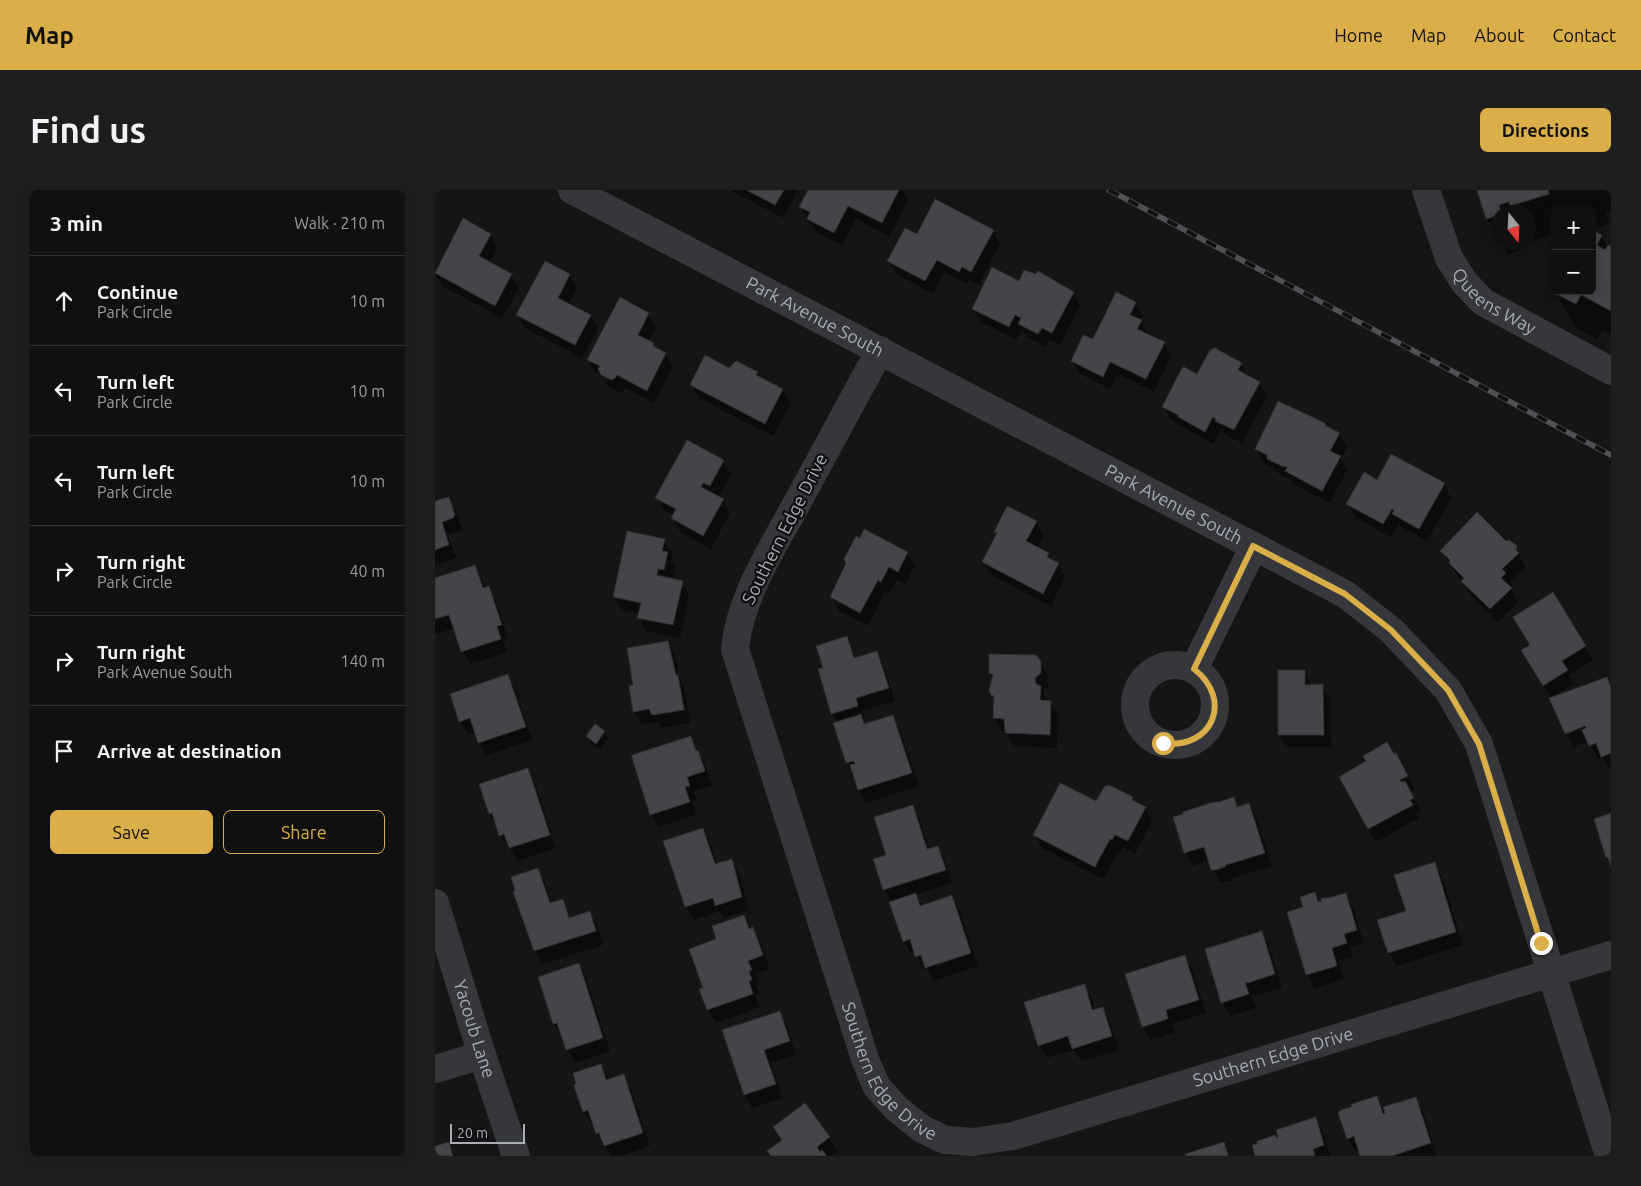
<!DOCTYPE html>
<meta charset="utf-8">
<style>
:root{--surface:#101010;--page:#1e1e1e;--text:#f1f3f6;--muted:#9c9d9f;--line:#303030;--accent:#daaf49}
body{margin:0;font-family:Ubuntu,sans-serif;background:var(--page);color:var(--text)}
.controls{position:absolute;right:15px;top:15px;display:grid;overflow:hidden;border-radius:8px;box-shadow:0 2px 12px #0003}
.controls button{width:45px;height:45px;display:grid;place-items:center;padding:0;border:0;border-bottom:1px solid var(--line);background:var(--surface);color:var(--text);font:25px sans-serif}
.compass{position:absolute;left:1056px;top:15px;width:45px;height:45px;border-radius:50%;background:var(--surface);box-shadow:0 2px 12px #0003;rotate:162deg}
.scale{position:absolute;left:15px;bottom:12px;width:75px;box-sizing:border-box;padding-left:5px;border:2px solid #a8acb5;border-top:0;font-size:14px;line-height:18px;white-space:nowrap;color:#a8acb5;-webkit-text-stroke:4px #101011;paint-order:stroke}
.stop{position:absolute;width:15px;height:15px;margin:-11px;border:4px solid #daaf49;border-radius:50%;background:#fff}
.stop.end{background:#daaf49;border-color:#fff;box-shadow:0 1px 5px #0008}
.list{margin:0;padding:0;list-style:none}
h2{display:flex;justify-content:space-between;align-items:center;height:65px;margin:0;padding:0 20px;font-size:21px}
h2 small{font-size:16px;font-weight:400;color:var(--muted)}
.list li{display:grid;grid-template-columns:32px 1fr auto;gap:15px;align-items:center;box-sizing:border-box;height:90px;padding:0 20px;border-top:1px solid var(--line)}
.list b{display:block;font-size:19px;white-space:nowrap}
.list p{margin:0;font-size:16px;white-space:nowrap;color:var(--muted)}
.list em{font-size:16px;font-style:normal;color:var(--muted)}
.actions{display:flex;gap:10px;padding:15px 20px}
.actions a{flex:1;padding:11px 0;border:1px solid var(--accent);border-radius:8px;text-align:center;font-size:18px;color:var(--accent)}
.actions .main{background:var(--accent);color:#111}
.icon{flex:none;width:28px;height:28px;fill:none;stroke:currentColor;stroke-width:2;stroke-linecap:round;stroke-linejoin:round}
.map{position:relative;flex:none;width:1176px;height:966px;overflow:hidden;border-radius:8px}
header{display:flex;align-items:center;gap:30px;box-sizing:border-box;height:70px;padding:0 25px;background:var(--accent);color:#111}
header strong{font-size:24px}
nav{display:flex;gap:28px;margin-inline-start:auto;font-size:18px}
.intro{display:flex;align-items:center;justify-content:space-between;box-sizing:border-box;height:120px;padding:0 30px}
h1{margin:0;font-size:35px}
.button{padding:12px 22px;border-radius:8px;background:var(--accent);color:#111;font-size:18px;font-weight:700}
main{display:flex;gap:30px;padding:0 30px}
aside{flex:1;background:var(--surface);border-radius:8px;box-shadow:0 2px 12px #0003}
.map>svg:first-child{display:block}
</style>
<header>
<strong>Map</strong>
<nav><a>Home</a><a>Map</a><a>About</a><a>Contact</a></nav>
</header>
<div class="intro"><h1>Find us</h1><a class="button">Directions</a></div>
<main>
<aside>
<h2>3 min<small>Walk · 210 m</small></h2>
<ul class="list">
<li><svg class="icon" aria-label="ahead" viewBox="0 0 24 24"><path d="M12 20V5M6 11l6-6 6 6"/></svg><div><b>Continue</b><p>Park Circle</p></div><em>10 m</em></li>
<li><svg class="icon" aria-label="left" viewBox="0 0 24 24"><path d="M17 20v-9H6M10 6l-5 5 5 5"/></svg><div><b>Turn left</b><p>Park Circle</p></div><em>10 m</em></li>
<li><svg class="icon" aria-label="left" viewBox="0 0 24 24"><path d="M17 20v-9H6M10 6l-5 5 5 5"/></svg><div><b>Turn left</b><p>Park Circle</p></div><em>10 m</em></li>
<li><svg class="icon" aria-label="right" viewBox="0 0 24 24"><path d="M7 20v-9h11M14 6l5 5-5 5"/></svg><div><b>Turn right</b><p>Park Circle</p></div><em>40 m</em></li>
<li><svg class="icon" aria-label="right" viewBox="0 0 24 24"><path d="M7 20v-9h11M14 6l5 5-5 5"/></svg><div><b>Turn right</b><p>Park Avenue South</p></div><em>140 m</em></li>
<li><svg class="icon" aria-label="arrive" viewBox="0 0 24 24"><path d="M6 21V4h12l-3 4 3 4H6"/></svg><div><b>Arrive at destination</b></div></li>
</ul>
<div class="actions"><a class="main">Save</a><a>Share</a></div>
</aside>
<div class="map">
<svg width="1176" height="966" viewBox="0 0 1176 966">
<rect width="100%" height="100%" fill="#151516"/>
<g fill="#0007">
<polygon points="295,0 363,0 348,28"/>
<polygon points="374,0 467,0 473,10 454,46 421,29 407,55 381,42 373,30 366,17"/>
<polygon points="1043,0 1176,0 1176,21 1171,23 1174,34 1160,38 1157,34 1157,19 1120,19 1120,44 1097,52 1094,48 1094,22 1064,22 1064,48 1052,29"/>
<polygon points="558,41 565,54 544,95 534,90 532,94 509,82 498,104 461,84 454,71 482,46"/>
<polygon points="1157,42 1166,46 1173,58 1176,58 1176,145 1167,140 1162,149 1141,138 1121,103 1157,101"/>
<polygon points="55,44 63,58 54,74 76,85 84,98 67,128 8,96 0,83"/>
<polygon points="1066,52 1084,52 1086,60 1073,64"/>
<polygon points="134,85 142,98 133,115 155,126 163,139 147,168 90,138 83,125"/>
<polygon points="584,92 638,103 645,116 625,155 614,150 611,157 592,147 587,139 581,150 546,132 538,119"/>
<polygon points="700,113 708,126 706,131 713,145 729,153 736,166 719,202 683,184 675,199 645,184 637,171"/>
<polygon points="213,124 221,137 213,152 218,154 221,159 230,164 238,177 219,213 190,198 188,201 184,203 175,198 168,187 161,183 153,170"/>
<polygon points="806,174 814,187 824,192 832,206 807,253 789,244 786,239 778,254 736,230 729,217 763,186"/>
<polygon points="294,179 322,182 325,188 348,200 355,213 338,246 264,208 256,195"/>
<polygon points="891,237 904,244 912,257 906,269 912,280 895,313 859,294 856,290 841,282 838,277 829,273 822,259"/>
<polygon points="288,271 296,284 283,308 288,310 295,323 276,359 245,342 238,328 239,326 230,321 222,308"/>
<polygon points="943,292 1009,294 1016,308 992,351 966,337 964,333 956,347 920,327 913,314"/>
<polygon points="0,305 2,312 13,308 21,321 27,339 26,341 13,345 21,368 0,375"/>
<polygon points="601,332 608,345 602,358 613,364 618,372 623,374 630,387 616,416 556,385 548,372 562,345 561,342"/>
<polygon points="229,351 237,364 236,369 240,377 237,390 247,392 254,405 245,448 211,441 204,427 204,424 187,420 179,407"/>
<polygon points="1071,352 1081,357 1090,377 1075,392 1078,397 1076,399 1083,412 1063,432 1036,405 1006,361"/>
<polygon points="472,363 480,376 470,394 462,390 454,404 450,402 433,436 404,421 397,407"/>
<polygon points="40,376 51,398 53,398 61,411 73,448 68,450 72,462 35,474 28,461 20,438 1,444 0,442 0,389"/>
<polygon points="1117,404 1158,470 1134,485 1139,494 1121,505 1171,488 1176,497 1175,579 1168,567 1163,569 1153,551 1139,557 1131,544 1116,508 1095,474 1097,455"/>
<polygon points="411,447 421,469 442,463 449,476 460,511 427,521 430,529 427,530 431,535 458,527 465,540 484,596 431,613 424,600 419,584 412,573 400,534 403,533 397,523 389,479"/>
<polygon points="233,453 240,466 246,493 250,500 255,533 226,538 223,532 207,534 199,521 199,496"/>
<polygon points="605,472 613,486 613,497 608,501 613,512 615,512 623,525 622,558 579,556 571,542 567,541 559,528 560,510 555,501 558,488 555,482"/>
<polygon points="869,481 876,496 887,496 895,509 896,557 852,557 844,544"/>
<polygon points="73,486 80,499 97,550 51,565 44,552 40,542 33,544 25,531"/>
<polygon points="169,542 173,548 165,559 156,553 153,546"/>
<polygon points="256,548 270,575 277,595 259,601 262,609 256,611 261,625 224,637 216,624"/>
<polygon points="960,564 980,600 975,602 986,621 981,624 984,628 941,652 906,587"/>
<polygon points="92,580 100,593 121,658 82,671 75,658 73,658 55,624"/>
<polygon points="697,608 699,613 710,618 717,631 700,664 688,657 685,663 683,662 668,689 607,658 600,645 662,613"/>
<polygon points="798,609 803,617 814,614 821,627 837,676 798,688 797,691 785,693 774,670 758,676 751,663"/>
<polygon points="477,617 485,630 494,660 502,657 510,670 517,693 480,705 487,716 516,706 524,719 543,776 499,791 492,779 489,780 480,763 476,764 469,751 457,712 449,699 453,666"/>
<polygon points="267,639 275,652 282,674 296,670 304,683 314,720 289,728 285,721 259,730 251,717 229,652"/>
<polygon points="999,674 1007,687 1028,755 962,776 954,763 972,722"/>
<polygon points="103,680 110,693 117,714 127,710 136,728 154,722 162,735 168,755 107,774 100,761 79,703"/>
<polygon points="880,704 885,713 911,704 918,718 929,753 915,757 918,767 903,771 909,789 880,798 873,785 854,722 870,718"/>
<polygon points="309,726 325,752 335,779 320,784 323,794 321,795 324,803 320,805 325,817 281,833 273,820 266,800 270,799 283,750"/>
<polygon points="827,742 834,755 847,798 821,806 816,804 821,818 795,826 787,812"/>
<polygon points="749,766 757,779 771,823 737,834 740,842 715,850 708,837 691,785"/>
<polygon points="144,775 151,788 175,861 140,873 119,834 105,787"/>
<polygon points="649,796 657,809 660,820 667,818 675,831 684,860 646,871 639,860 612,868 604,855"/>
<polygon points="344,823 352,836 361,865 336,873 347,908 317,918 310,905 289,841"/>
<polygon points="165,875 174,890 188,886 196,899 215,956 185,966 176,966 162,944 159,933 156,934 149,921"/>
<polygon points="942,907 948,919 981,908 988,921 1002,966 927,966 925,960 921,961 913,948"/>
<polygon points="370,915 394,948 402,961 395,966 337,966"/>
<polygon points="880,929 888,942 895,966 822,966 823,955 841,950"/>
<polygon points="13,953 21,966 0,966 0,958"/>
</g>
<g fill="#444549" stroke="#2f2f32">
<polygon points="311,0 349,0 340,15"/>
<polygon points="373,0 464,0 447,33 413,16 399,43 372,29 375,22 364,17"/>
<polygon points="1042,0 1113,0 1114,4 1075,16 1074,12 1064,15 1066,22 1064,22 1064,25 1051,29"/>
<polygon points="500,9 559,40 536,82 527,77 524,82 502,70 490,91 452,71 470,38 482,44"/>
<polygon points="28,28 56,44 44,66 77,84 60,116 0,83"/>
<polygon points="1157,40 1167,45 1162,55 1170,60 1173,55 1176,56 1176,121 1146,105 1141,114 1119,103 1120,101 1157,101"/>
<polygon points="110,71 135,84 123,108 156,125 140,155 81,125"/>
<polygon points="557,77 584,91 589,80 601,84 603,81 639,102 617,143 607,138 603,144 583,134 586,128 580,125 574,137 537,119"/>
<polygon points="681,102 701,112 695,125 707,130 702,139 730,152 711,189 675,172 668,187 636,171 648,145 658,149"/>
<polygon points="185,107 214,123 203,145 219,153 218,156 231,163 212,201 182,185 180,188 176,190 166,185 163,179 165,176 152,170"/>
<polygon points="780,158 807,173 803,180 825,192 799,240 780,231 781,229 778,227 770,242 743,227 743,225 727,217 747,178 749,177 762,184 775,160"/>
<polygon points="270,165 294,178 301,171 323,182 321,185 348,199 330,234 255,195"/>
<polygon points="843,211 890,233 891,236 905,243 895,261 906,266 887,301 850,281 852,277 850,276 849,277 832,269 832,265 820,259"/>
<polygon points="252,250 289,270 275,296 268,293 266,297 289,309 268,346 236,328 241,319 220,308"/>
<polygon points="956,264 1010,293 984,339 957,324 959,320 957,319 948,334 911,314 929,282 942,290"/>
<polygon points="14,307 20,325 18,328 7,332 14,355 0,360 0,311"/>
<polygon points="572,316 602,331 591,351 614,363 612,367 624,373 608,404 547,372 562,343 559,342"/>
<polygon points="1042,322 1071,351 1074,350 1082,356 1081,360 1084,363 1067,379 1071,383 1066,388 1077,398 1055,419 1026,391 1029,388 1014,373 1015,370 1005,361"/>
<polygon points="429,339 473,362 463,382 454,377 446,392 443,390 425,423 395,407 411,373 409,369 421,346 425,348"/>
<polygon points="192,341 230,349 227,361 233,362 229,380 223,379 222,385 248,391 238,435 202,428 206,413 178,407"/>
<polygon points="40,375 48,398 54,396 67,435 62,436 66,449 26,462 14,425 0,429 0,388"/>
<polygon points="1118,402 1151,456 1127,471 1133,480 1108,496 1086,460 1095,455 1078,427"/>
<polygon points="412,446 419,468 442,461 454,498 421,508 423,516 396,524 383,479 388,478 381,456"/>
<polygon points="233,451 241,485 243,485 249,520 217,525 214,519 198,522 194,496 198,495 192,458"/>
<polygon points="554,464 601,465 606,471 606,483 600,488 601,494 606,496 605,510 616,511 615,545 570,543 569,529 558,528 559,506 556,505 554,501 558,484 554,483"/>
<polygon points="843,480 870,480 870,495 888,494 889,545 843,545"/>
<polygon points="73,484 91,537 43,553 35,528 24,532 15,504"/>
<polygon points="1172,487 1176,498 1176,563 1166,567 1161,553 1154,556 1147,540 1151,538 1150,536 1130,544 1114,508"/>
<polygon points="426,524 429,534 458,525 477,583 423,600 415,575 420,574 419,571 411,573 398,533"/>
<polygon points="160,534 170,541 161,554 151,546"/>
<polygon points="256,546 261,561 263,560 270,581 252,587 255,596 250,597 255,612 215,625 197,568 197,565"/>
<polygon points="952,552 959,564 961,563 973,586 965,590 966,592 970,591 979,608 975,610 978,615 933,639 904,587 931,571 928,566"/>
<polygon points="93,578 115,645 74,658 69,644 64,646 57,623 54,624 44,594"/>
<polygon points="625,593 661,611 670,596 674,595 698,607 697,610 711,617 693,651 680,645 677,650 675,649 660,677 598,645"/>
<polygon points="799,607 802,617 814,613 830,663 791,675 790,677 781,680 776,680 769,657 749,663 738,627 748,624 748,622 779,612 784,612"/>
<polygon points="478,615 492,659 503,656 511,680 448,700 438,669 451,665 439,627"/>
<polygon points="1176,623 1176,677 1173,667 1171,668 1159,629"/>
<polygon points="268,638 280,674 297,669 307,707 280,716 278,708 250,717 228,651"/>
<polygon points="1000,672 1021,742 953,763 942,730 971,721 959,685"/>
<polygon points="103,678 115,713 128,709 134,728 155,721 161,741 99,761 78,702 80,700 76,687"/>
<polygon points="880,702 883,712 887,711 886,708 893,708 911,703 922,740 909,744 912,753 897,758 902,776 871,785 852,722 868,717 865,707"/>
<polygon points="481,703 485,716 517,705 536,763 490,778 486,765 480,767 475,749 468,752 454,712"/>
<polygon points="309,725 314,739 318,737 328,765 313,771 317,780 314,781 317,790 314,791 318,804 272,820 264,799 268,798 254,759 281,749 277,736"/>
<polygon points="827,741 840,784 813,793 810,792 814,804 786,813 770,759"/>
<polygon points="750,765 764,810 731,820 733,829 707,837 690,784"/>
<polygon points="144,773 168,848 131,860 122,833 118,834 103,787"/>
<polygon points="650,794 657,820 668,817 677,846 637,859 633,846 603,856 589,812"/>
<polygon points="345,821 355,851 329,860 341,894 309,905 287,840"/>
<polygon points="166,874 171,890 189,884 208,943 169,956 164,943 161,944 153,920 148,922 139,896 141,893 138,883"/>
<polygon points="942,906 948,924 950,923 948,917 981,907 996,953 957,966 925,966 919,946 912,949 903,923 906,920 916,917 917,914"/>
<polygon points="370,913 395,947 382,957 385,962 387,960 392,966 336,966 332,961 347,950 338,937"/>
<polygon points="881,927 889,955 878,959 880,966 820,966 817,955 822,954 822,951 840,945 841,948 843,947 841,940"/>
<polygon points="14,952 18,966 0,966 0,956"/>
<polygon points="789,952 793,966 751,966 750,964"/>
</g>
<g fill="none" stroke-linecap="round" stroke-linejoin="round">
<g stroke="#36373b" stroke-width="28">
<path id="s1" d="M 137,0 L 910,404 L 956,440 L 1013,500 L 1044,554 L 1174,966"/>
<path id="s2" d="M 991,0 L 1014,68 L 1029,92 L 1048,112 L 1176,181"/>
<path id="s3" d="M 445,160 C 417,211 390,262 362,313 C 337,359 305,407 300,459 L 431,872 L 442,897 L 462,919 L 487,939 L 510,950 L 538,952 L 578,946 L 1176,765"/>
<circle cx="740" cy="515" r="40"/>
<polyline points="759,479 819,356"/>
<path id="s4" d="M 0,713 L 47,865 L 81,966"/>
<polyline points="0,879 47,865"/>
</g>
<g stroke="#505155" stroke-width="5.5">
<polyline id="rail" points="674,0 1176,265"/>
</g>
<use href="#rail" stroke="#101011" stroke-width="4" stroke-dasharray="11" stroke-linecap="butt"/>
</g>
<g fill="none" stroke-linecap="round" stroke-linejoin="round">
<path stroke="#daaf49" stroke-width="6" d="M 728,553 C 777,560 799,510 759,479 L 818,356 L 910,404 L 956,440 L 1013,500 L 1044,554 L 1106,753"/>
</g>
<g text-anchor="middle" stroke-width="4.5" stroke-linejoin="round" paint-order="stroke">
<g font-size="18" fill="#a8acb5" stroke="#101011">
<text dy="6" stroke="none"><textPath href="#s2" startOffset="136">Queens Way</textPath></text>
<text dy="6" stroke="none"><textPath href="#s1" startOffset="274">Park Avenue South</textPath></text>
<text dy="6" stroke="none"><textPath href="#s1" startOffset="679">Park Avenue South</textPath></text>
<text transform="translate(350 339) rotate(-63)" y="6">Southern Edge Drive</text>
<text dy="6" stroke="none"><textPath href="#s4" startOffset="132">Yacoub Lane</textPath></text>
<text dy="6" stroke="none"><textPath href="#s3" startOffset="1222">Southern Edge Drive</textPath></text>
<text dy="6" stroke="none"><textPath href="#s3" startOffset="788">Southern Edge Drive</textPath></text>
</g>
</g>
</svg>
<div class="controls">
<button>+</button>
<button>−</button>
</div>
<svg class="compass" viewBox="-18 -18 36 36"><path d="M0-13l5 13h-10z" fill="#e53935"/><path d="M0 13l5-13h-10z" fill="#9c9d9f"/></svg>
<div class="scale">20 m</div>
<div class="stop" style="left:728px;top:553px"></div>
<div class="stop end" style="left:1106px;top:753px"></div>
</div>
</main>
